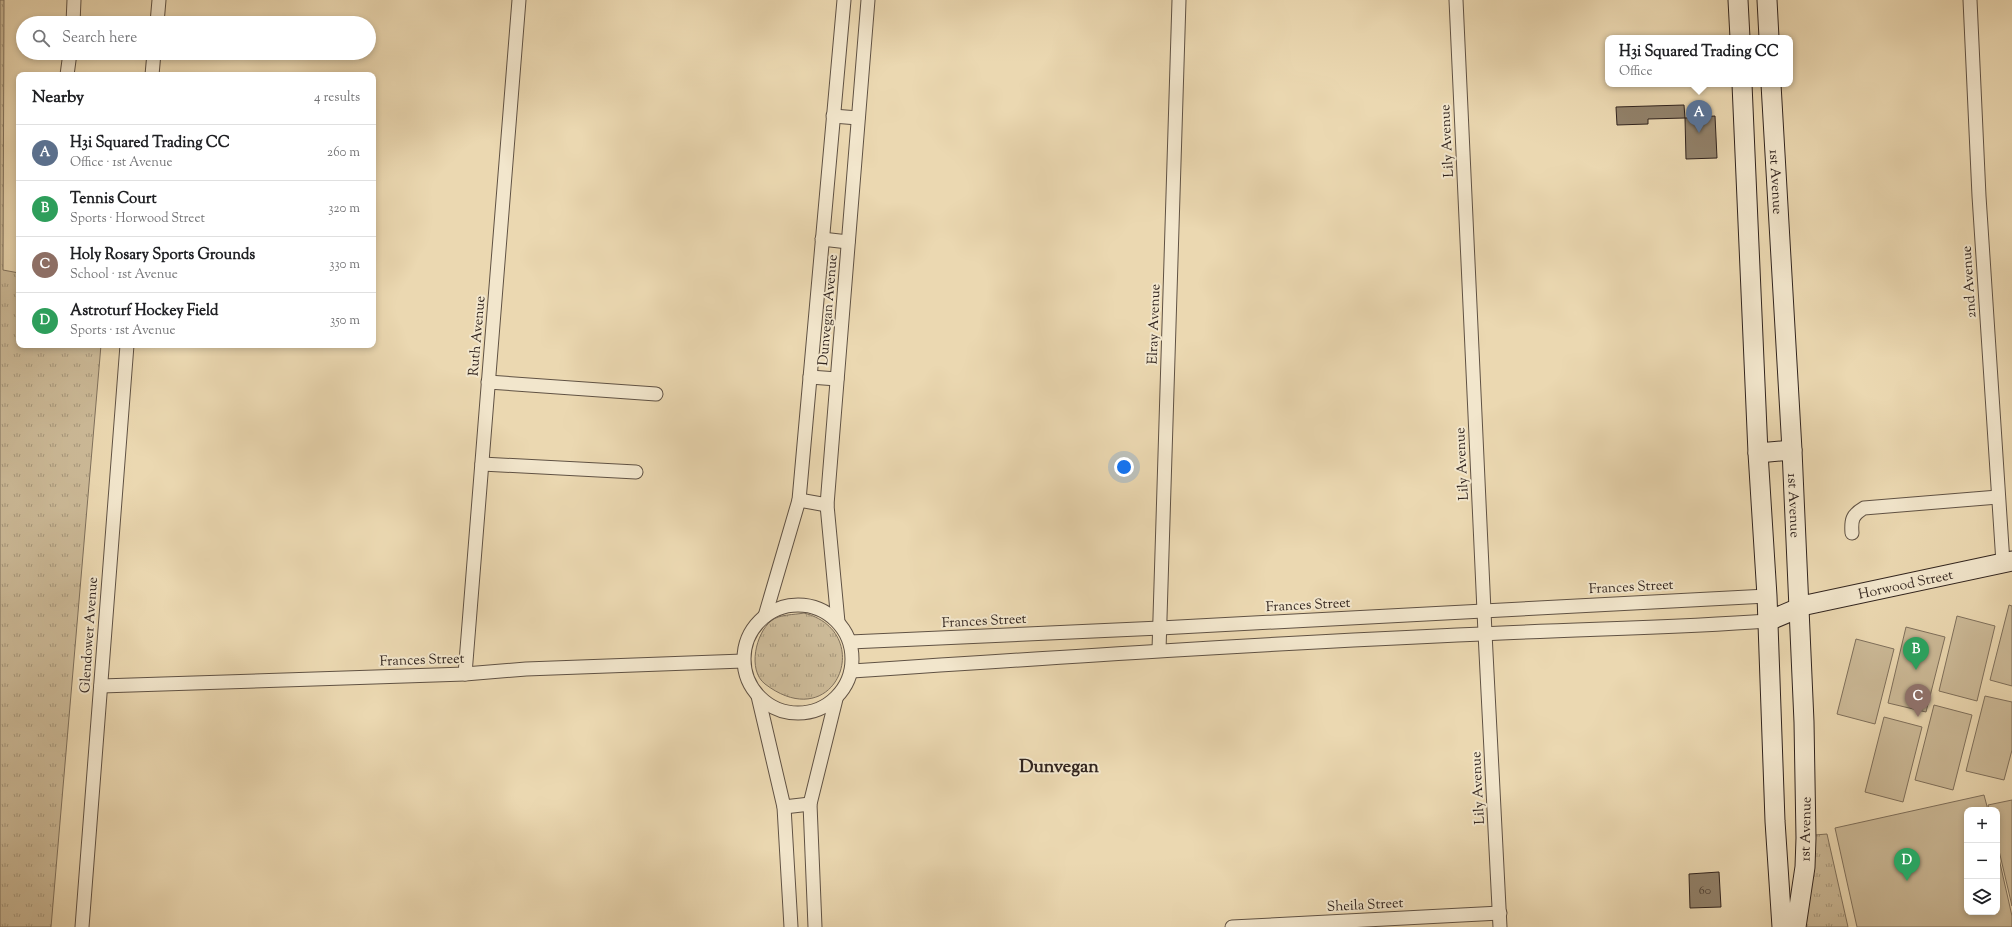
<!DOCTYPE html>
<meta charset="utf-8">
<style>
:root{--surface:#fff;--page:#f6f6f6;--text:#202124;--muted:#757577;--line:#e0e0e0;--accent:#8f2418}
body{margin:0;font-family:"Sorts Mill Goudy",serif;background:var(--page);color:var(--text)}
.controls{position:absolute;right:12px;bottom:12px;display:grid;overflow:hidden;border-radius:8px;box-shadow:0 2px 6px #0003}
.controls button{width:36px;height:36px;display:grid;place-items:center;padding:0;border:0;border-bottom:1px solid var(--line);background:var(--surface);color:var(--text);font:20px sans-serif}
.you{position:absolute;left:1124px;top:467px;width:14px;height:14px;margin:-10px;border:3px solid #fff;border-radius:50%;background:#1a73e8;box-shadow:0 0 0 6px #1a73e833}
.badge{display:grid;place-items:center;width:26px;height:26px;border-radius:50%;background:var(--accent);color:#fff;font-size:13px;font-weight:700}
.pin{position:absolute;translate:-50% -33px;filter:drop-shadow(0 1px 2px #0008)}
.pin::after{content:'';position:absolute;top:21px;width:14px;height:12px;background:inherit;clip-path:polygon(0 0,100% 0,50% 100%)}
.popup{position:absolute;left:1605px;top:35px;width:188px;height:52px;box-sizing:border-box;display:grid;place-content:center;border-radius:8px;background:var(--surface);filter:drop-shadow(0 1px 3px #0005);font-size:13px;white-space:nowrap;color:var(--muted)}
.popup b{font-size:15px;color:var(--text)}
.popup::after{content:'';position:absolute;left:50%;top:100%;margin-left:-8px;border:8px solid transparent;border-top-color:var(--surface)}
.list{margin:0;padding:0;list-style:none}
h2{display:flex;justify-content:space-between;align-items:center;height:52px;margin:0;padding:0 16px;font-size:17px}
h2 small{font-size:13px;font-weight:400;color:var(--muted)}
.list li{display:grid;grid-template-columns:26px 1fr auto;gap:12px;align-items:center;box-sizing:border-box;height:56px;padding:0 16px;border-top:1px solid var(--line)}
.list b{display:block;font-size:15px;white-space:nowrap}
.list p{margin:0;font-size:13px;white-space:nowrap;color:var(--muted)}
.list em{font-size:13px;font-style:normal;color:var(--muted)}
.icon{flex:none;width:22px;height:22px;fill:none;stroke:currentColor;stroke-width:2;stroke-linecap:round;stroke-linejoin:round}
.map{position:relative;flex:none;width:2012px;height:927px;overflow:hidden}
.search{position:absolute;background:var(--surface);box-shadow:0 2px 6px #0003;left:16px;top:16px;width:360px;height:44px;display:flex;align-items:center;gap:10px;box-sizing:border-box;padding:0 14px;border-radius:22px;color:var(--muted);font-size:15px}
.panel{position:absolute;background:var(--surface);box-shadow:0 2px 6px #0003;left:16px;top:72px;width:360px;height:276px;border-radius:8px}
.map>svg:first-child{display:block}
</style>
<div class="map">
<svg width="2012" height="927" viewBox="0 0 2012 927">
<defs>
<pattern id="grass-tufts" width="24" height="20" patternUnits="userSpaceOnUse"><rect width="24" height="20" fill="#ccba98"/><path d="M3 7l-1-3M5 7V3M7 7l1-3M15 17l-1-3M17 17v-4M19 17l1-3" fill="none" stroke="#a6977b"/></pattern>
</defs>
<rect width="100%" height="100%" fill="#ebd8b1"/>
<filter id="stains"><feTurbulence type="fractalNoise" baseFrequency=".005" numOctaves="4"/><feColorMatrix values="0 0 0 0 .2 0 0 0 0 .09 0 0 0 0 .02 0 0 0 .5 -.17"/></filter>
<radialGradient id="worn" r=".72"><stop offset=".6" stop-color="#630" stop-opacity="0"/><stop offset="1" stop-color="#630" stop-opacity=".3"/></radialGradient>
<g fill="url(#grass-tufts)" stroke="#7f705c">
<polygon points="0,0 4,0 3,270 19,273 19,345 101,345 51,927 0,927"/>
<path d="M 804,613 C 877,632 836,738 765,684 C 747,670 756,633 771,621 C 779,614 794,615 804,613 Z"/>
<polygon points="1827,834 1848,927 1804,927 1815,835"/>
</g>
<g fill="#ccba98" stroke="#7f705c">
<polygon points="2009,605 2012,606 2012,686 1990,680"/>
<polygon points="1957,616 1995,626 1977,701 1939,691"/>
<polygon points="1906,627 1945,637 1926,712 1888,703"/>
<polygon points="1856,639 1894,649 1875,724 1837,714"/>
<polygon points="1985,696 2012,702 2012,750 2004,780 1966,771"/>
<polygon points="1934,705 1972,715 1953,790 1915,780"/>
<polygon points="1884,717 1922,727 1903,802 1865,792"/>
<polygon points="1984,795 1988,810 1967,810 1967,912 1997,912 1997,850 2012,916 2012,927 1857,927 1835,828"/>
<polygon points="2012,800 2012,906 1997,842 1997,810 1989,810 1988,805"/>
</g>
<g fill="#92826b" stroke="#32251f">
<polygon points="1684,105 1685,118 1648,119 1648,124 1617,125 1616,107"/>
<polygon points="1715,116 1717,158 1686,159 1685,118"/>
<polygon points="1719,872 1721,907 1690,908 1689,874"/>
</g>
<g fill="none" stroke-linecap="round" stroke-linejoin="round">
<g stroke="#605244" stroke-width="15">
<g id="street">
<polyline points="1456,0 1485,633 1500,927"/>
<polyline points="1970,0 1979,196 2003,563"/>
<polyline points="73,23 74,0"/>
<polyline points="157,23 159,0"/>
<polyline points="67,75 70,53"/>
<polyline points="152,75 154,53"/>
<polyline points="833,116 858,118"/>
<polyline points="822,239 848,242"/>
<polyline points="810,377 837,379"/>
<polyline points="488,382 656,394"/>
<polyline points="482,464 636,472"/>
<polyline points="799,500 827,505"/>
<path d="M 1852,533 C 1851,520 1852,515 1864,508 L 1998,497"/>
<circle cx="798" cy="659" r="54"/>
<polyline points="765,616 799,500 844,0"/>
<polyline points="838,622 827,505 829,480 868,0"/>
<polyline points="850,642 1160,628 1767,596"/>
<polyline points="1159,650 1179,0"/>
<path d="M 852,671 C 1062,657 1272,643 1482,634 C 1577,629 1672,628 1768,621"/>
<polyline points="465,674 519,0"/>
<polyline points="101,686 465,674 526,669 743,661"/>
<polyline points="758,696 784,807 791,927"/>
<polyline points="784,807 810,804"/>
<polyline points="82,927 127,345"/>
<polyline points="815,927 810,804 836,699"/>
<polyline points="1232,927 1500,913"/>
</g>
</g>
<g stroke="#32251f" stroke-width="21">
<g id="secondary">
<polyline points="1738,0 1740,38"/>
<polyline points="1767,0 1769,38"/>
<polyline points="1742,84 1758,453 1767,596 1775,821 1782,927"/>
<path id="s1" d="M 1771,84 L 1792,450 L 1804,722 L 1806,838 L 1805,867 L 1796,927"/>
<polyline points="1758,453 1792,450"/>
<path id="s2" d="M 1768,621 L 1806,605 L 2012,561"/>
</g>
</g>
<use href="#street" stroke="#f2e6cc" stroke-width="13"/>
<use href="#secondary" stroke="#f2e6cc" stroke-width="19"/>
</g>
<g text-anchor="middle" stroke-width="4" stroke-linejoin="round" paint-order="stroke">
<g font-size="12" fill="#4a3c32">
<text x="1705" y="894">60</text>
</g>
<g font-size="14" fill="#32251f" stroke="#f2e6cc">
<text transform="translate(1446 141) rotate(-93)" y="5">Lily Avenue</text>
<text dy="5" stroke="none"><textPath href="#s1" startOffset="98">1st Avenue</textPath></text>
<text transform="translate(1968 282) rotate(-94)" y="5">2nd Avenue</text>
<text transform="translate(827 310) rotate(-85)" y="5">Dunvegan Avenue</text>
<text transform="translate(1153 324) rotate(-88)" y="5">Elray Avenue</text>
<text transform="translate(476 336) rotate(-85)" y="5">Ruth Avenue</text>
<text transform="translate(1461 464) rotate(-93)" y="5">Lily Avenue</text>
<text dy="5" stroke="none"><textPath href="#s1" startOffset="422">1st Avenue</textPath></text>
<text dy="5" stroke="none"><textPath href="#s2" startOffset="143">Horwood Street</textPath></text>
<text transform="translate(1631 586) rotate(-3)" y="5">Frances Street</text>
<text transform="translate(1308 604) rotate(-3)" y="5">Frances Street</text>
<text transform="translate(984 620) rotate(-3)" y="5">Frances Street</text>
<text transform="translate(88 635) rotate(-86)" y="5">Glendower Avenue</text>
<text transform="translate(422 659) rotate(-2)" y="5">Frances Street</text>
<text transform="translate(1477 788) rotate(-93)" y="5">Lily Avenue</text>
<text transform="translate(1805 829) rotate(-89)" y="5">1st Avenue</text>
<text transform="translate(1365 904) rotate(-3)" y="5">Sheila Street</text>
</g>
<g font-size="18" font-weight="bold" fill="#32251f" stroke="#f2e6cc">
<text x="1059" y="772">Dunvegan</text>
</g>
</g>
<rect width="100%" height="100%" filter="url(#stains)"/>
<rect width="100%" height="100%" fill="url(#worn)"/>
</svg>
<div class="controls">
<button>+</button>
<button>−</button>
<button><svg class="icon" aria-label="layers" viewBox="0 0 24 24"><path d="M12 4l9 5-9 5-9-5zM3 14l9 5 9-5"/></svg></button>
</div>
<div class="you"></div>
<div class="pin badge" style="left:1699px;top:133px;background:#5c6f8a">A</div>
<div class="popup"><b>H3i Squared Trading CC</b>Office</div>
<div class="pin badge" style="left:1916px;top:670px;background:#2e9e5b">B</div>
<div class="pin badge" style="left:1918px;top:717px;background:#8d6e63">C</div>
<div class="pin badge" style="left:1907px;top:881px;background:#2e9e5b">D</div>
<div class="search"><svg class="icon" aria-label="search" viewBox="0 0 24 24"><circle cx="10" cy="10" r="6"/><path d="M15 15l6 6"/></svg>Search here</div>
<section class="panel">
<h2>Nearby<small>4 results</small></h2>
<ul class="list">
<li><span class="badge" style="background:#5c6f8a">A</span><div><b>H3i Squared Trading CC</b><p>Office · 1st Avenue</p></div><em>260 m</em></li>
<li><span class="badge" style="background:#2e9e5b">B</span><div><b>Tennis Court</b><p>Sports · Horwood Street</p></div><em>320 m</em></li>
<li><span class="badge" style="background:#8d6e63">C</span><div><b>Holy Rosary Sports Grounds</b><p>School · 1st Avenue</p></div><em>330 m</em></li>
<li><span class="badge" style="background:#2e9e5b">D</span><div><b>Astroturf Hockey Field</b><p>Sports · 1st Avenue</p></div><em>350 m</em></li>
</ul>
</section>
</div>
